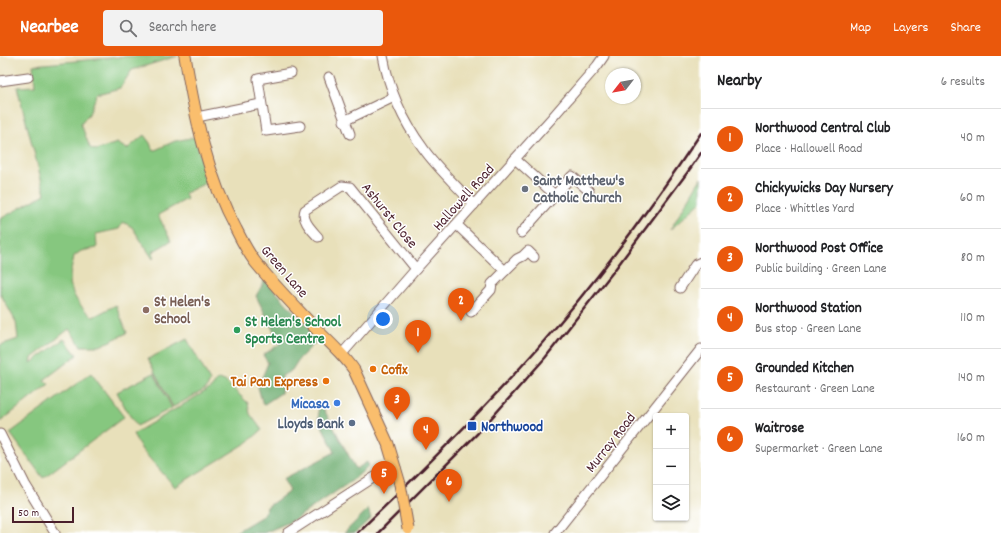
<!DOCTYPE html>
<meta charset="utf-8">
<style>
:root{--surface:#fff;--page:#f2f2f2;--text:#202124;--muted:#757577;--line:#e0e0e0;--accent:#ea580c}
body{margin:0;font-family:Dekko,sans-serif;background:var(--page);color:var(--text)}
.controls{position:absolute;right:12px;bottom:12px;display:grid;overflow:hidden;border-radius:4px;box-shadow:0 1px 3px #0004}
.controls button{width:36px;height:36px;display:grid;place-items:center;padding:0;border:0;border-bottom:1px solid var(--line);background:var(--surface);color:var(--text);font:20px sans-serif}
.compass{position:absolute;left:605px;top:12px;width:36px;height:36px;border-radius:50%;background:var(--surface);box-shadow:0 1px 3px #0004;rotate:239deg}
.scale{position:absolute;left:12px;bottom:10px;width:62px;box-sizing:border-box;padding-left:4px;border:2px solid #4a1f2b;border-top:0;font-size:11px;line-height:14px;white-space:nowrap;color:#4a1f2b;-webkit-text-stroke:3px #fff;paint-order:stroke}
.you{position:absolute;left:383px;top:263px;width:14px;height:14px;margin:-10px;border:3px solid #fff;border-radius:50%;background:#1a73e8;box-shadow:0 0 0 6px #1a73e833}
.badge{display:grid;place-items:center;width:26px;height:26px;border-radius:50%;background:var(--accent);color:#fff;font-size:13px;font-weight:700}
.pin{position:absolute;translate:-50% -33px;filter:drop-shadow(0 1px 2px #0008)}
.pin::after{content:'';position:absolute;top:21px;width:14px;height:12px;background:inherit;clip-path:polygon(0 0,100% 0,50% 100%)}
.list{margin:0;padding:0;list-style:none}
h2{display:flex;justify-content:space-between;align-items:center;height:52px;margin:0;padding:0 16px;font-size:17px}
h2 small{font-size:13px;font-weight:400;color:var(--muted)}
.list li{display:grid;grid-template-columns:26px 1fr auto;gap:12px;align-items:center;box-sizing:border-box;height:60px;padding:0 16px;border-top:1px solid var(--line)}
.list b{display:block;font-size:15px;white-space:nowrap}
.list p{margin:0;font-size:13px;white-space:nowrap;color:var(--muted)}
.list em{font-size:13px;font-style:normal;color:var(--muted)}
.icon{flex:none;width:22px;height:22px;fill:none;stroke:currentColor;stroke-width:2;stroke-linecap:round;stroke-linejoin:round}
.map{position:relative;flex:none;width:701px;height:477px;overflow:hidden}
header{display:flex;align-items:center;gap:24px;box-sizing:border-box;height:56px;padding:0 20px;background:var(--accent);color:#fff}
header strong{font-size:19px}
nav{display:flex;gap:22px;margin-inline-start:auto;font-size:14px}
.search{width:280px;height:36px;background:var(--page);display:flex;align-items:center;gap:10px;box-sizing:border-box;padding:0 14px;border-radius:4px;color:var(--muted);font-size:15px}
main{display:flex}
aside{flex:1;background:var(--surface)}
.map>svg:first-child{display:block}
</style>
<header>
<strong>Nearbee</strong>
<div class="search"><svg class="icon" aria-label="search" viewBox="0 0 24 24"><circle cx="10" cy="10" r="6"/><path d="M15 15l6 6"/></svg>Search here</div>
<nav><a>Map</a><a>Layers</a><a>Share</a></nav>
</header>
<main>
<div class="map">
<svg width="701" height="477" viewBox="0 0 701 477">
<rect width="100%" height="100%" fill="#fff"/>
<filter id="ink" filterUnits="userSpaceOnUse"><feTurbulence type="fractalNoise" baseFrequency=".025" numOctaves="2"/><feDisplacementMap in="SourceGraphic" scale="8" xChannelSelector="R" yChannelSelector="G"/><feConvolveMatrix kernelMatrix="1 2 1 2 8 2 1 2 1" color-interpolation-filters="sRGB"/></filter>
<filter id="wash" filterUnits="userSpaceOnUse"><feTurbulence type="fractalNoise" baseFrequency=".012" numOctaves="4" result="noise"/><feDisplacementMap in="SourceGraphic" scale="16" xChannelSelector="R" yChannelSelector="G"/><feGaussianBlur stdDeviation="0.9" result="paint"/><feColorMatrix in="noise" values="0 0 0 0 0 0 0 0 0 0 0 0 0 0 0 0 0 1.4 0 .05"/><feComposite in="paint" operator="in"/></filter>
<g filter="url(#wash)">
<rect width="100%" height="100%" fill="#e8e0ba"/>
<g fill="#86c77f" stroke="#687355">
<path d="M 129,0 L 178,0 L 132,14 L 120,32 L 97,38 L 89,58 L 81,68 L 90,92 L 96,94 L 117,87 L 127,93 L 144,79 L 150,87 L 153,95 L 175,85 L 195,81 L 208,126 L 185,137 L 187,143 L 158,159 L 171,185 L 152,196 L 154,200 L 153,203 L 132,171 L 123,166 L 119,173 L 96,178 L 97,192 L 81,195 L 74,200 C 73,207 70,216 70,223 C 70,238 81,252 93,261 L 116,249 L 127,277 L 100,290 L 81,290 L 69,273 L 32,302 L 31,307 L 64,283 L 77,299 L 44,324 L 49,328 L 0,366 L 0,289 L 18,283 L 16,266 L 0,237 L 0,163 L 45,138 L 17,31 L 35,30 L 33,9 Z"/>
<polygon points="701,122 701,146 670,174"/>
<polygon points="187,283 210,325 206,333 173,351 148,303"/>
<polygon points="91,317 124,361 43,422 10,377"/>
<polygon points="154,317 172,352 137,370 128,357 117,336"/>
<polygon points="218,323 225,325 248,347 250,358 262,374 248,386 175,431 142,394 133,378 211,332"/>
</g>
<g fill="#6cac6e" stroke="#5b664c">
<polygon points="265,224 319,283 299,303 292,314 282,320 281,337 263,349 258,331 268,307 263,299 280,288 256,240"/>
<polygon points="322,350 356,413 367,406 369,410 353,424 294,464 264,477 234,477 264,459 267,451 290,435 283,423 335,396 319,364 318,354"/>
<polygon points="368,453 371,462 355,477 344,477"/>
</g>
</g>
<g filter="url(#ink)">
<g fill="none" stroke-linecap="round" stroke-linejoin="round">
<g stroke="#81635d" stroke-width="11">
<g id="minor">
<path d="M 383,0 C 389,33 403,65 423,92 C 436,111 458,131 474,149"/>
<polyline points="291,17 258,23 266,75 300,70"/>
<polyline points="329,21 350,78"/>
<polyline points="0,25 28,21"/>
<polyline points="197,61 261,48"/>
<polyline points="344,65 394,41"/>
<polyline points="515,103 555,139"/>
<polyline points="457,169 505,215"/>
<polyline points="521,177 572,120 589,135"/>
<path d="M 318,181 C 312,174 301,164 305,154 L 342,130 L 350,131 L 416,213"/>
<polyline points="680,232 695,209 701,206"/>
<polyline points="471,256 491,234 492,228 517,203 523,200 528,195 534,201"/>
<polyline points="341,299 416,213 551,63 597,10 604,0"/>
<polyline points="0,378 25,428 55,477"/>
<polyline points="288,477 373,422 396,412"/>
<polyline points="555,477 701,293"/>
</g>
</g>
<g stroke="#81635d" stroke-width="13">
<path id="major" d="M 185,0 C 195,60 207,120 236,173 C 242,185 248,197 256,207 C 275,230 296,252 317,274 C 330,287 344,299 354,314 L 388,388 L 400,428"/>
</g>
<use href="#minor" stroke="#fff" stroke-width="9"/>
<use href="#major" stroke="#fabe6d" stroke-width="11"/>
<g stroke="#4a1f2b" stroke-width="2.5">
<path d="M 357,477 C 419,418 480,357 537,293 C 597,225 651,152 701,77"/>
<polyline points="378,477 478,377 545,302 613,216 687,117 701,97"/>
</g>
<g stroke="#81635d" stroke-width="13" stroke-linecap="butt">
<polyline id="major-bridge" points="400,428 408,473"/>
</g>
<use href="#major-bridge" stroke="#fabe6d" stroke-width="11"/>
</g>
</g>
<circle fill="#6b7280" stroke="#fff" stroke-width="1.5" cx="525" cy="133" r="4"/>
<circle fill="#8d6e63" stroke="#fff" stroke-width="1.5" cx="146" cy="254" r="4"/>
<circle fill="#2e9e5b" stroke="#fff" stroke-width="1.5" cx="237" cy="274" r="4"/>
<g fill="#e8710a" stroke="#fff" stroke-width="1.5">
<circle cx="373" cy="313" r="4"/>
<circle cx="326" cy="325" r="4"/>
</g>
<circle fill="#3f7fe0" stroke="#fff" stroke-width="1.5" cx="337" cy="347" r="4"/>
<circle fill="#5c6f8a" stroke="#fff" stroke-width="1.5" cx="352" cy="367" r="4"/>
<rect fill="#1a4fb4" stroke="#fff" stroke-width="1.5" x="467" y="365" width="10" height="10" rx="2"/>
<g text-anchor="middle" stroke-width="3" stroke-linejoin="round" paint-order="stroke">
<g font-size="15" font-weight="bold" fill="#5b616d" stroke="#fff" text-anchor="start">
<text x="533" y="129">Saint Matthew's<tspan x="533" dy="17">Catholic Church</tspan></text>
</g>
<g font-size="15" fill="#4a1f2b" stroke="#fff">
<text transform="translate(463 141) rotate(-48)" y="5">Hallowell Road</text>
<text transform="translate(390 159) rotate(51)" y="5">Ashurst Close</text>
<text transform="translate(285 215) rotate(49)" y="5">Green Lane</text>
<text transform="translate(610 386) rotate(-52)" y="5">Murray Road</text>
</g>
<g font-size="15" font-weight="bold" fill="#785e54" stroke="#fff" text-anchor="start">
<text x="154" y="250">St Helen's<tspan x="154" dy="17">School</tspan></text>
</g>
<g font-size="15" font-weight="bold" fill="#27864d" stroke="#fff" text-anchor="start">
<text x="245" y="270">St Helen's School<tspan x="245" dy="17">Sports Centre</tspan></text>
</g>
<g font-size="15" font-weight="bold" fill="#c56008" stroke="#fff" text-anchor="start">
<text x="381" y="318">Cofix</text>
<text x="318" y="330" text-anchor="end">Tai Pan Express</text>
</g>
<g font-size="15" font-weight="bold" fill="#366cbe" stroke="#fff" text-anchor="end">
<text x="329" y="352">Micasa</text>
</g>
<g font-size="15" font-weight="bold" fill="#4e5e75" stroke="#fff" text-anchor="end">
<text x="344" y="372">Lloyds Bank</text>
</g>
<g font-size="15" font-weight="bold" fill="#164399" stroke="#fff" text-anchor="start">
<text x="481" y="375">Northwood</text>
</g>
</g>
</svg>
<div class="controls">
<button>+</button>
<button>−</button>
<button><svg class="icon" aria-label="layers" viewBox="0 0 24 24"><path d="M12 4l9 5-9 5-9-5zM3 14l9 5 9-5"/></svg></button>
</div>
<svg class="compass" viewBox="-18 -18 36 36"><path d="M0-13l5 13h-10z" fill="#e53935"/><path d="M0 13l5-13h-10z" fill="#757577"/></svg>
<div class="scale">50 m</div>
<div class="you"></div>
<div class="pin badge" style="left:418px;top:297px">1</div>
<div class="pin badge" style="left:461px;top:265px">2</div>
<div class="pin badge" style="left:397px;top:364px">3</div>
<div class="pin badge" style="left:426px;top:394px">4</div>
<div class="pin badge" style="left:384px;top:438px">5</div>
<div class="pin badge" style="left:449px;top:446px">6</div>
</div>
<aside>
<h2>Nearby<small>6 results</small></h2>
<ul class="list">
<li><span class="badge">1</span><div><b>Northwood Central Club</b><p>Place · Hallowell Road</p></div><em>40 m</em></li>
<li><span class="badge">2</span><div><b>Chickywicks Day Nursery</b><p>Place · Whittles Yard</p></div><em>60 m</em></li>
<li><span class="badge">3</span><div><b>Northwood Post Office</b><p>Public building · Green Lane</p></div><em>80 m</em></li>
<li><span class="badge">4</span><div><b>Northwood Station</b><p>Bus stop · Green Lane</p></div><em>110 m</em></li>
<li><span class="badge">5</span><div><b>Grounded Kitchen</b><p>Restaurant · Green Lane</p></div><em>140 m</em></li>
<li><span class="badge">6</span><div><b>Waitrose</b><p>Supermarket · Green Lane</p></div><em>160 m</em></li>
</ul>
</aside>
</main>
